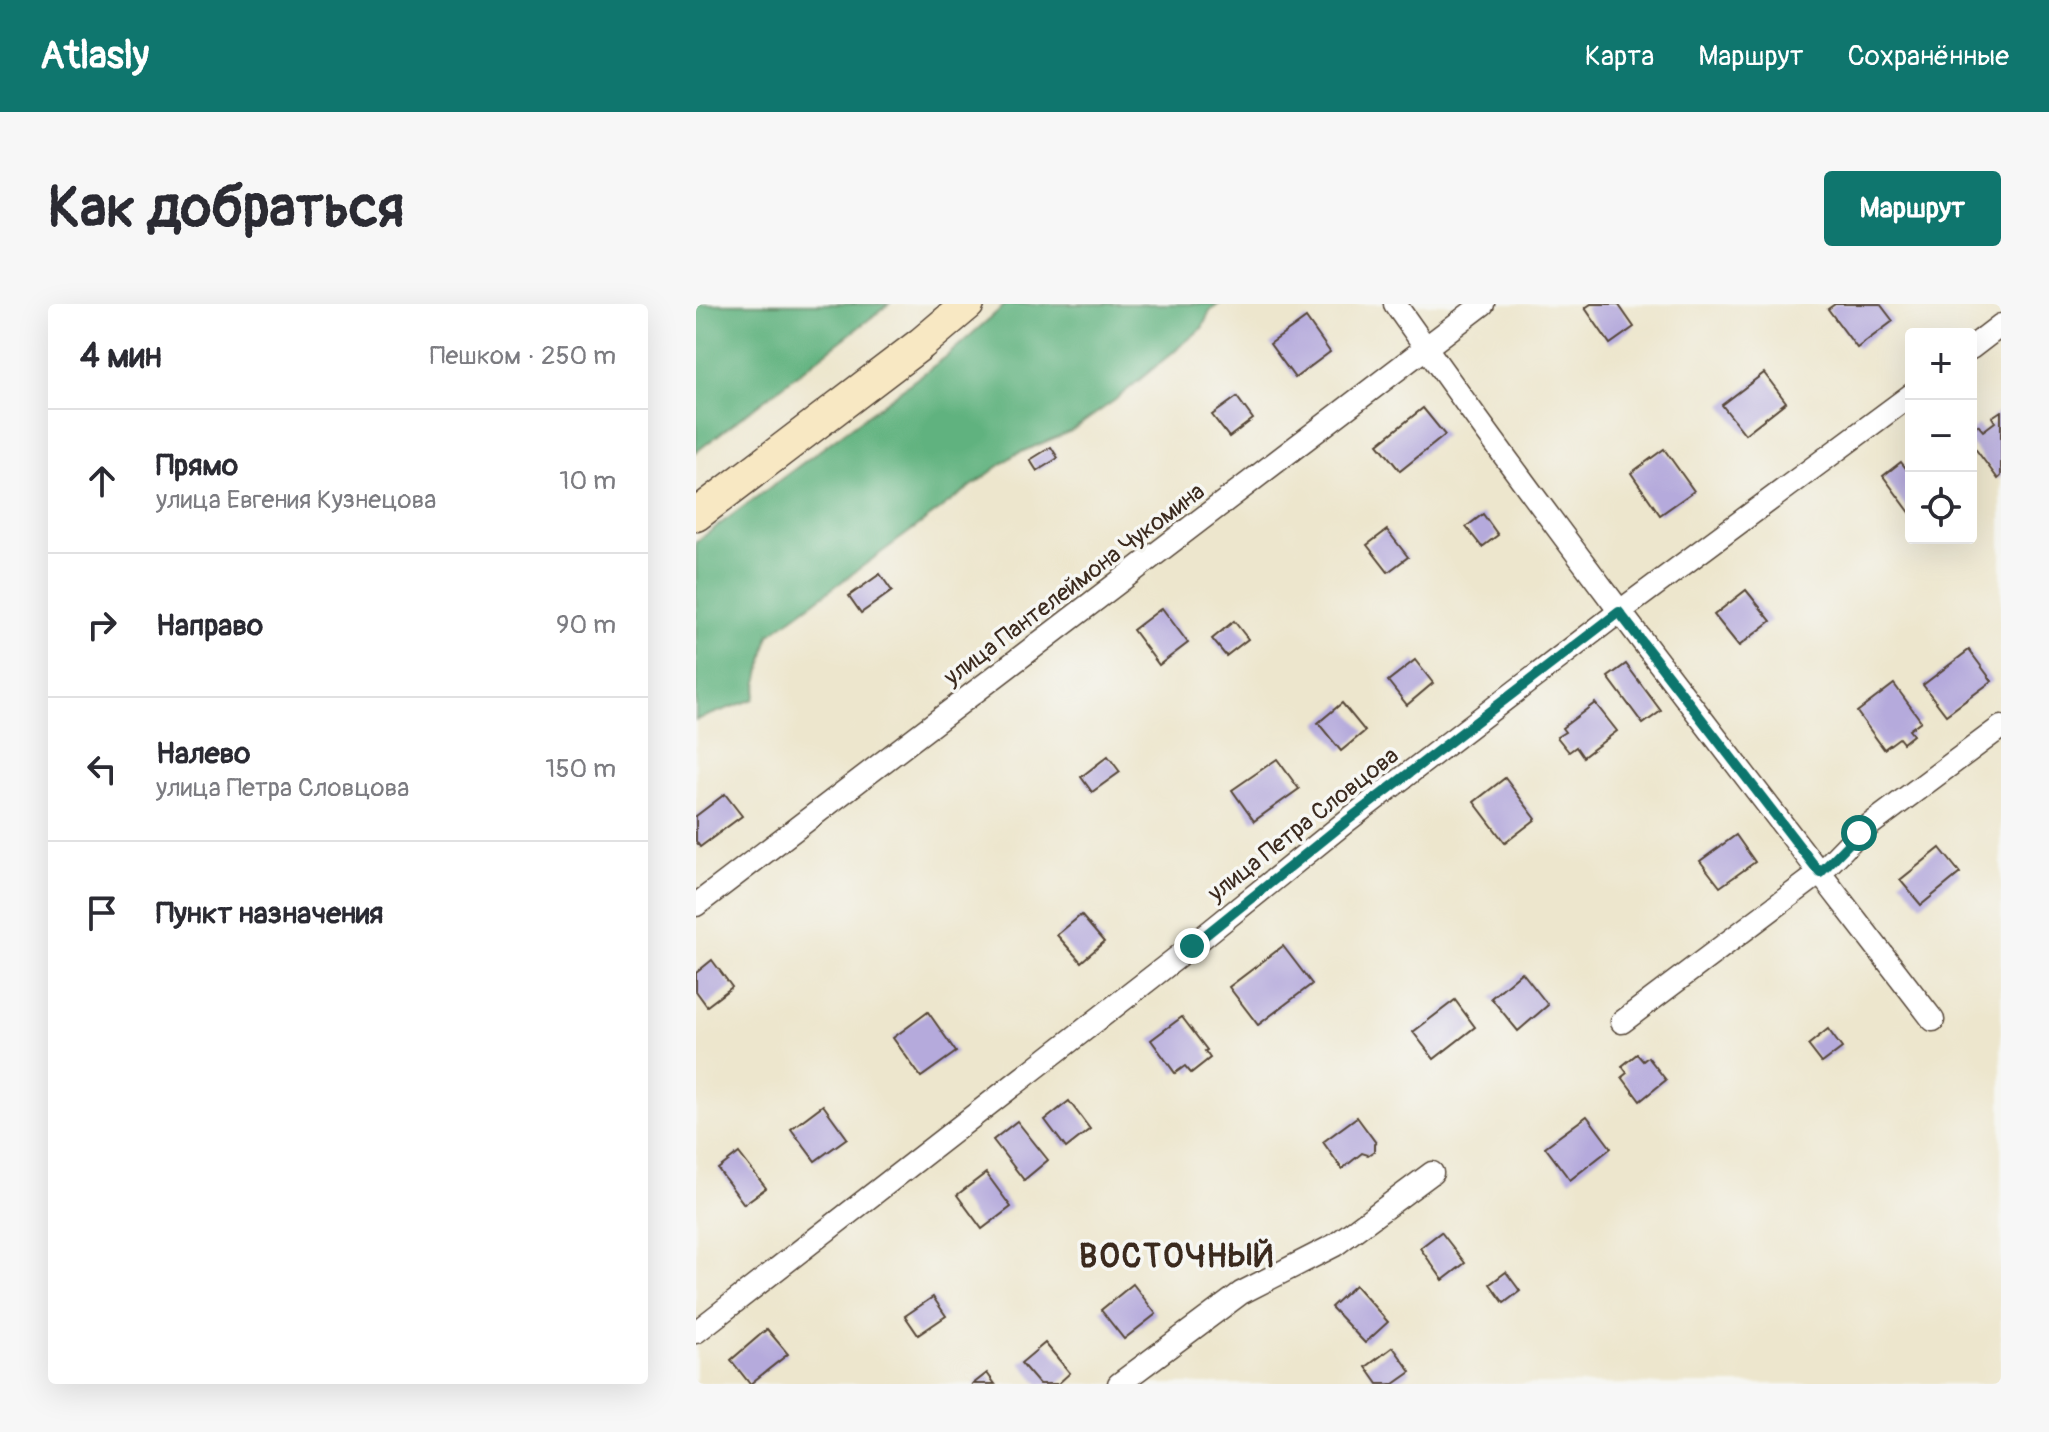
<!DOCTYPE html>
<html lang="ru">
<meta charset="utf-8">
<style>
:root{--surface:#fff;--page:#f7f7f7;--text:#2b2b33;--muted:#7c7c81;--line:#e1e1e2;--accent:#0f766e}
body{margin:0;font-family:Pangolin,sans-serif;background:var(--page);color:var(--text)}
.controls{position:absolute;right:24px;top:24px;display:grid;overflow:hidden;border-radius:8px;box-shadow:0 8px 32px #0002}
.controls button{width:72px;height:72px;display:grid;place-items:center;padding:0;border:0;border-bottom:2px solid var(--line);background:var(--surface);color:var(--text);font:40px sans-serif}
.stop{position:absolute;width:24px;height:24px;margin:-18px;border:6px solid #0f766e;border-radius:50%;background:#fff}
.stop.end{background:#0f766e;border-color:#fff;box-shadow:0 2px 8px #0008}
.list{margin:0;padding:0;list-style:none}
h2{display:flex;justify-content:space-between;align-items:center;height:104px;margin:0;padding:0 32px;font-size:34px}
h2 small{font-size:26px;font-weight:400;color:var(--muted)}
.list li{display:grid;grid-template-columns:52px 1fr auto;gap:24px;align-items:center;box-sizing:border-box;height:144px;padding:0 32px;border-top:2px solid var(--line)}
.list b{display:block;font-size:30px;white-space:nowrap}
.list p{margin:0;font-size:26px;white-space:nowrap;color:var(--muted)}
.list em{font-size:26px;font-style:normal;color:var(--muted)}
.icon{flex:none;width:44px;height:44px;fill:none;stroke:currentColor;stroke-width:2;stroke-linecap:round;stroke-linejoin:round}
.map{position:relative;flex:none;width:1305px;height:1080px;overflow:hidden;border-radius:8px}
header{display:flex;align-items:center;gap:48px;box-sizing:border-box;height:112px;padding:0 40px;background:var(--accent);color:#fff}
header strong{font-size:38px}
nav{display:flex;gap:44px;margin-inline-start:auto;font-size:28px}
.intro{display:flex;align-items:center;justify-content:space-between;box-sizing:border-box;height:192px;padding:0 48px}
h1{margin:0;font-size:56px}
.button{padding:20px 36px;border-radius:8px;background:var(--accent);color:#fff;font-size:28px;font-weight:700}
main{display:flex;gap:48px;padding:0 48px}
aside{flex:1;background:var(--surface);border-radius:8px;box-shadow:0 8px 32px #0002}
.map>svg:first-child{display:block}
</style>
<header>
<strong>Atlasly</strong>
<nav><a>Карта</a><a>Маршрут</a><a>Сохранённые</a></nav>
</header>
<div class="intro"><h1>Как добраться</h1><a class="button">Маршрут</a></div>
<main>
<aside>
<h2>4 мин<small>Пешком · 250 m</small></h2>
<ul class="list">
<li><svg class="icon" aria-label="ahead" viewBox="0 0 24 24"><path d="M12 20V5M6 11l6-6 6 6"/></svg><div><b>Прямо</b><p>улица Евгения Кузнецова</p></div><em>10 m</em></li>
<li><svg class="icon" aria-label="right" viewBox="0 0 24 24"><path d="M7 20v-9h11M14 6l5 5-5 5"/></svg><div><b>Направо</b></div><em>90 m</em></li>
<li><svg class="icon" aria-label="left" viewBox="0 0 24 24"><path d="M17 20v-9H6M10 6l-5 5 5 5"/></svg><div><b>Налево</b><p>улица Петра Словцова</p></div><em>150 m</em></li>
<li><svg class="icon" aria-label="arrive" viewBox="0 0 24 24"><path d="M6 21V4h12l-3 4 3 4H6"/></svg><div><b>Пункт назначения</b></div></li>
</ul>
</aside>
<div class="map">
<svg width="1305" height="1080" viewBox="0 0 1305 1080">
<rect width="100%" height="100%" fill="#f6f6f2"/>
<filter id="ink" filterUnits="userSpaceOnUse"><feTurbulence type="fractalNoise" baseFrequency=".0125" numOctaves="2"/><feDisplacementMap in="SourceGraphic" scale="16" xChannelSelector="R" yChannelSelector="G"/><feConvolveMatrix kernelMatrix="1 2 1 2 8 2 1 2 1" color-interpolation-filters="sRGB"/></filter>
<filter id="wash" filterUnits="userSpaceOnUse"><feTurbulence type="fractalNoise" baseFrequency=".006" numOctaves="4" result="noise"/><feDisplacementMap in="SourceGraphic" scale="32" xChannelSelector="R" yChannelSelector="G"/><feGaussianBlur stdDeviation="1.8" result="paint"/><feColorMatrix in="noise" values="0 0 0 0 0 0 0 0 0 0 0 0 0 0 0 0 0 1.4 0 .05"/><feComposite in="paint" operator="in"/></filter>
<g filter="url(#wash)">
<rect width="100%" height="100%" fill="#ede6cd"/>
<g fill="#60b27f" stroke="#4e6e4e" stroke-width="2">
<polygon points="0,0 193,0 0,148"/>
<polygon points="310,0 523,0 514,7 506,24 419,96 375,127 318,151 73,331 58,395 0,416 0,238 251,52"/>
</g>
<g id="blocks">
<g fill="#b5aadc">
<polygon points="895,0 922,0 938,23 914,40 889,4"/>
<polygon points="1139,0 1184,0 1197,17 1161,44 1132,5"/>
<polygon points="610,14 634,48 599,74 574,40"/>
<polygon points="1068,69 1090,98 1049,130 1026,101"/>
<polygon points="541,93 557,115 533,133 516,111"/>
<polygon points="727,104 749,131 704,167 682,140"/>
<polygon points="1305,107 1305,172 1302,175 1275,139 1275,127 1282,121 1287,127 1299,118 1296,113"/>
<polygon points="355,143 362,154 341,167 334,156"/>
<polygon points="968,145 998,187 964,211 935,169"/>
<polygon points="1205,158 1215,171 1215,210 1187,172"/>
<polygon points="787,210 802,231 786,243 770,223"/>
<polygon points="691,226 712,253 692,268 671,241"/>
<polygon points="184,270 196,287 165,309 153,292"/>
<polygon points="1050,286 1075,317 1043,342 1018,311"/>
<polygon points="466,304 492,339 463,361 437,326"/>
<polygon points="538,317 552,335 530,352 516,335"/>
<polygon points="1273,346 1296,377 1250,411 1227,381"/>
<polygon points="719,356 737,379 711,401 692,377"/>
<polygon points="930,360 965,407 947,420 912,373"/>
<polygon points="1198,380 1225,417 1213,426 1217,431 1207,439 1203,434 1188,445 1161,408"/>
<polygon points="646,399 669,427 645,447 622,419"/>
<polygon points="899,399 921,427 887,453 880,443 873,448 861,433 869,428 866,424"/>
<polygon points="412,452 424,468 396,488 385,473"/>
<polygon points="581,455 603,485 558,517 536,486"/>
<polygon points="809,474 840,515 809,539 778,498"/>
<polygon points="29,490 46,512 4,543 0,537 0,512"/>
<polygon points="1040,531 1059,558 1024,583 1004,557"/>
<polygon points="1244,544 1264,569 1225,601 1204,576"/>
<polygon points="385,611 408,638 385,658 361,631"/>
<polygon points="587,642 616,680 562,721 533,683"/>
<polygon points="16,656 36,683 11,702 0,687 0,669"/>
<polygon points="826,668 852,701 822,727 795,694"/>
<polygon points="759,696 779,723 738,755 717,728"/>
<polygon points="232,708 260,748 225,773 197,734"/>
<polygon points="486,713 511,746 509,747 514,754 495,769 489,762 479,769 455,736"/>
<polygon points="1132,725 1146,744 1126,759 1112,741"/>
<polygon points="941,750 947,757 952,753 970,776 944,797 926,773 931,769 926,762"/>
<polygon points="373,797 394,825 370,844 349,816"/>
<polygon points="127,801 151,834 119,857 95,825"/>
<polygon points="891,812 915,844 874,876 849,843"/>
<polygon points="661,813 680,839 678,840 678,847 672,851 666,849 646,865 627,838"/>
<polygon points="321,817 352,856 328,876 297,836"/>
<polygon points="43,849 70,884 48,900 22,865"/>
<polygon points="290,869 315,903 286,925 261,891"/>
<polygon points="745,928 769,959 747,976 724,944"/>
<polygon points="810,968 824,987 808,999 794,980"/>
<polygon points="437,980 460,1010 428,1035 405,1006"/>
<polygon points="659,981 692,1018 669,1039 635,1003"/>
<polygon points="237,993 250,1012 222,1031 209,1012"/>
<polygon points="71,1025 92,1050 54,1080 35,1056"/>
<polygon points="349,1039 374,1069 362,1080 343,1080 325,1059"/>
<polygon points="697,1043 715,1068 698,1080 682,1080 670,1063"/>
<polygon points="291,1069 299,1080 277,1080"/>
</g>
</g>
</g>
<g filter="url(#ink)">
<use href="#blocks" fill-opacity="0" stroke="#564638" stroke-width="2"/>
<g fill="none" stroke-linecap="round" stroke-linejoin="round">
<g stroke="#564638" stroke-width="25">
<g id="street">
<path d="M 699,0 C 871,244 1055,479 1237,716"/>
<polyline points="1275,44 1305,21"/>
<polyline points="0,601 787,0"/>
<polyline points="926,718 1124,569 1163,529 1305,423"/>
<polyline points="0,1028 496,642 652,516 923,308 1215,91"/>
<polyline points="423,1080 545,989 639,941 736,869"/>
</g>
</g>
<g stroke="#564638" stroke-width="35">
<polyline id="secondary" points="0,211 226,39 272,0"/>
</g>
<use href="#street" stroke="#fff" stroke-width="22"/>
<use href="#secondary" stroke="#f8e8c3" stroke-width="32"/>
</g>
</g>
<g fill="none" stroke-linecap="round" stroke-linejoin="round" filter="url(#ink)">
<polyline stroke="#0f766e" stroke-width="10" points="496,642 652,516 923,308 1124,569 1163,529"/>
</g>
<g text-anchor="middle" stroke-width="7" stroke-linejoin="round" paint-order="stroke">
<g font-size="24" fill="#3b2a1e" stroke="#f6f6f2">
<text transform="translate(378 280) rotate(-37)" y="8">улица Пантелеймона Чукомина</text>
<text transform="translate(607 520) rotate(-38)" y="8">улица Петра Словцова</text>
</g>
<g font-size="32" font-weight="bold" letter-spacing="2" fill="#3b2a1e" stroke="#f6f6f2">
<text x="481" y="963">ВОСТОЧНЫЙ</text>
</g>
</g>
</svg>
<div class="controls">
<button>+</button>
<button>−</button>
<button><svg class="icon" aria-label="locate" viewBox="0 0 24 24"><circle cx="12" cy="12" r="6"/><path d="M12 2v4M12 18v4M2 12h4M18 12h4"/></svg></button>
</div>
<div class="stop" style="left:1163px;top:529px"></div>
<div class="stop end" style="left:496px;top:642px"></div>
</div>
</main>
